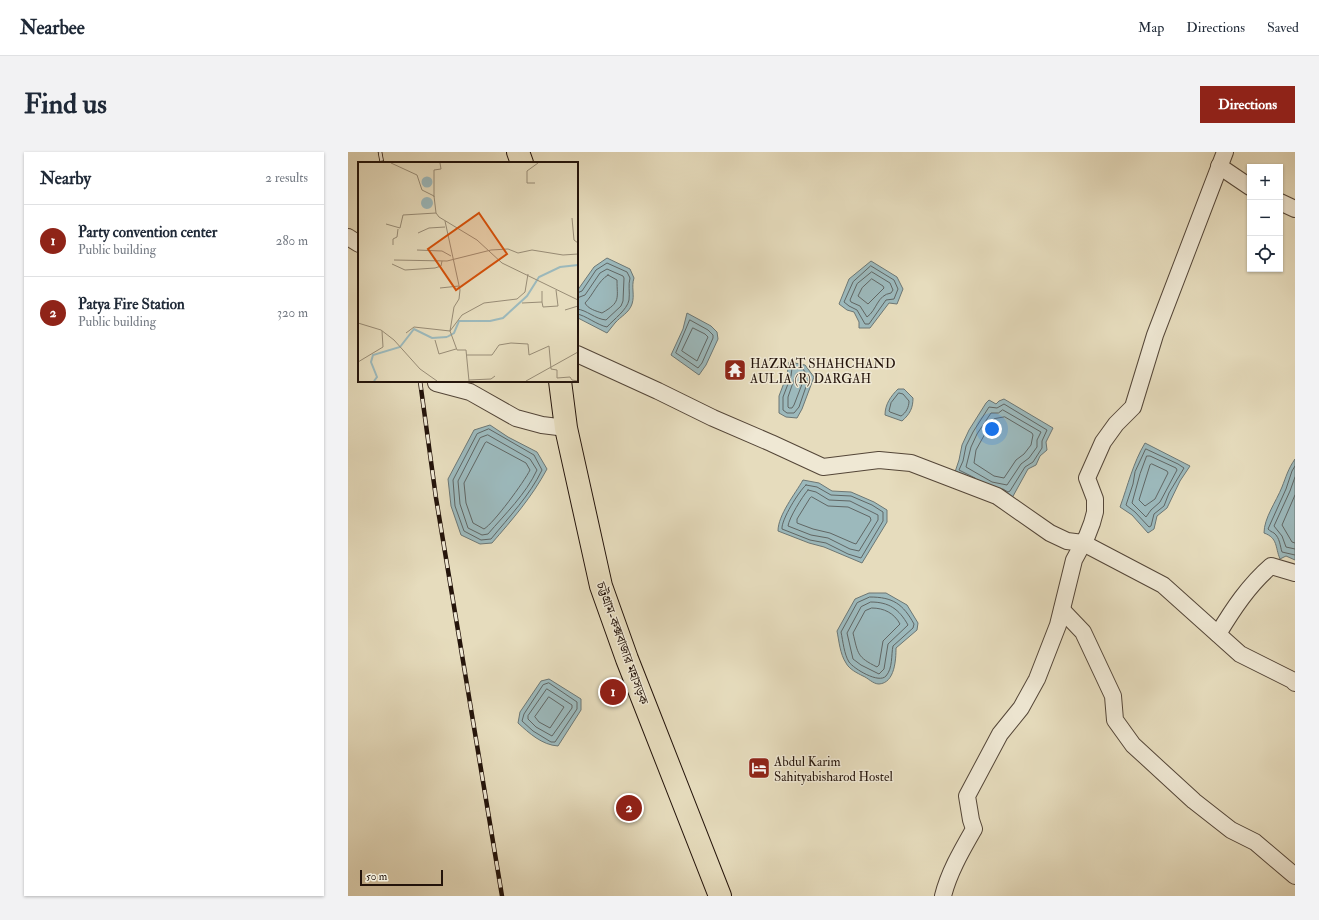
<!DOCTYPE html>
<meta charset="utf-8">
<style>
:root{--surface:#fff;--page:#f2f2f3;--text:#1f2937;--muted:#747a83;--line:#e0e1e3;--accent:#8f2418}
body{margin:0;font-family:"IM FELL Double Pica","Noto Serif Bengali",serif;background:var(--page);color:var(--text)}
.controls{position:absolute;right:12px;top:12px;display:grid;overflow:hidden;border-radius:0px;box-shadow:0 1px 3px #0004}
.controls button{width:36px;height:36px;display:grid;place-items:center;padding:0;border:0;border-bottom:1px solid var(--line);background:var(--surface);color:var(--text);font:20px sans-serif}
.scale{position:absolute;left:12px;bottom:10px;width:83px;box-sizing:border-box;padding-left:4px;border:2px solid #24140b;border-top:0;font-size:11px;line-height:14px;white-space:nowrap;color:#24140b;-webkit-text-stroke:3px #efe8d4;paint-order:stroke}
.you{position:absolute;left:644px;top:277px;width:14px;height:14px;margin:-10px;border:3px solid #fff;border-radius:50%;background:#1a73e8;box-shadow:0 0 0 6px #1a73e833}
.badge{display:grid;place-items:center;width:26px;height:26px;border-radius:50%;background:var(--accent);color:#fff;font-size:13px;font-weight:700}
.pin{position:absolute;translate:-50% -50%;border:2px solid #fff;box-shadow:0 1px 4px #0006}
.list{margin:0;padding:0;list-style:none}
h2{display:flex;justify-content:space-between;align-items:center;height:52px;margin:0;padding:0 16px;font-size:17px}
h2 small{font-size:13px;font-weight:400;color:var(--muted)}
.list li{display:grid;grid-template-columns:26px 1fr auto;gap:12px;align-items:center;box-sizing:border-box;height:72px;padding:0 16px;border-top:1px solid var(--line)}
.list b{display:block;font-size:15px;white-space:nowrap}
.list p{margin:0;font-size:13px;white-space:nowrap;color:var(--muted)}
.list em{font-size:13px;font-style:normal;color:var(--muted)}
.icon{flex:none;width:22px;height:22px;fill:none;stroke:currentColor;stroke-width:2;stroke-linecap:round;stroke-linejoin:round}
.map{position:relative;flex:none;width:947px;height:744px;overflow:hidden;border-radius:0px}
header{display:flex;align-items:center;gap:24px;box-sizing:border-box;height:56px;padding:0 20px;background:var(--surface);border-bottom:1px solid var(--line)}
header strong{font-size:19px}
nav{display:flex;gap:22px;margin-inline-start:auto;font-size:14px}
.intro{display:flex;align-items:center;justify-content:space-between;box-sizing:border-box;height:96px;padding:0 24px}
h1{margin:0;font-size:28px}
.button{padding:10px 18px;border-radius:0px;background:var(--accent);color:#fff;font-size:14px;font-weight:700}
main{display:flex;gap:24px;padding:0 24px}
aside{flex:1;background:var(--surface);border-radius:0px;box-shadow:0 1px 3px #0004}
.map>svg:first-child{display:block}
</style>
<header>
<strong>Nearbee</strong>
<nav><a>Map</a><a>Directions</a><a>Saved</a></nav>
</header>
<div class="intro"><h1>Find us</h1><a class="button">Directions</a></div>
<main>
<aside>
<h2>Nearby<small>2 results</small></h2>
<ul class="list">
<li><span class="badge">1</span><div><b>Party convention center</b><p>Public building</p></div><em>280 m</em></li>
<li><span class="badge">2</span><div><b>Patya Fire Station</b><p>Public building</p></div><em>320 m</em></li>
</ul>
</aside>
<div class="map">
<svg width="947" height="744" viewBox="0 0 947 744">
<rect width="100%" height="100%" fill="#e6dcbd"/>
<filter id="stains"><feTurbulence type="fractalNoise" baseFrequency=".005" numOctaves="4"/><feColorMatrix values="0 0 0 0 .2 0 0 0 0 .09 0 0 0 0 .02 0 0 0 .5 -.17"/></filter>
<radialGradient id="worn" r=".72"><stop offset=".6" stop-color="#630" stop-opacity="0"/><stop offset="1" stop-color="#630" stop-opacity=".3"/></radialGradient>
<g fill="#9cb9bc" stroke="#6c7775">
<path d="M 259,106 L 282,117 L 286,126 C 283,135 287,143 284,152 C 281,161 273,164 267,171 C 264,174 262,178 259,181 L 230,166 L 229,158 L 229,139 L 246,115 Z"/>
<polygon points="523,109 549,125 555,137 549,152 541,151 522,176 511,176 511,170 506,160 499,158 491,152 501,127"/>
<polygon points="339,161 363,174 369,180 370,187 358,213 351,223 323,203 335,177"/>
<polygon points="441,210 457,213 466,225 454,257 449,266 438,265 431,261 431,244 439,223"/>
<path d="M 550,237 L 556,237 L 565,246 C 565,256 562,262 554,269 L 537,263 C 537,252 543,244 550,237 Z"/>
<polygon points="656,247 705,276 698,290 699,298 692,304 688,313 680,317 664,346 607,320 611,308 614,293 621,278 638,251 641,248 648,252 651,249"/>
<path d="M 142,273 L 160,285 L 189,300 L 199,317 C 184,345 164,368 144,391 L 132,392 L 113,383 L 103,354 L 100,327 L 126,278 Z"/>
<path d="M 797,291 L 842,314 L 832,329 L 819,356 L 809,364 L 806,377 L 800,381 L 784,363 L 772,355 C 780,333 785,311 797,291 Z"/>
<path d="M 947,307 L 947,408 L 938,404 L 932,407 C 927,395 930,386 916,381 C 916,366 928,350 934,335 C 938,325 940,317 947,307 Z"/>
<path d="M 455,328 L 471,331 L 484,339 L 503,340 L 526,350 L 539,358 L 539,370 L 514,411 L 476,395 L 461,391 L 430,379 C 430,363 447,342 455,328 Z"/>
<path d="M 521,441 L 538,441 L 559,453 L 570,471 L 569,478 L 548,496 C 548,507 547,531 531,532 C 525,532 520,526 515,524 C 509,521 501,517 498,511 C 492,502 491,489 489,479 L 507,447 Z"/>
<path d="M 201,527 L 233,547 L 233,558 L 210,594 C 194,593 181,581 170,571 L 172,560 L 193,529 Z"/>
</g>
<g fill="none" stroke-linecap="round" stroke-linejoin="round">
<g stroke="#606664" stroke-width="1">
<polygon points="523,114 546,128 550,137 546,147 538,148 521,172 517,172 509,158 501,154 496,150 505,130"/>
<path d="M 524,120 L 542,131 L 545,138 L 543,141 C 529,143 529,158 519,165 L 512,154 L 503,150 L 502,148 L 509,132 Z"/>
<path d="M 260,123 L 269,128 C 269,147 273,150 254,161 C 248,159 240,157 237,151 C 245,143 250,129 260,123 Z"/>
<polygon points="524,127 535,134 536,136 520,152 510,144 514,136"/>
<path d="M 229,141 L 234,139 L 248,118 L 259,111 L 279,120 L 282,126 C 280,133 282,140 281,148 C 279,158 266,167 259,175 C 249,173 237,163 229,162"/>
<path d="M 229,146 L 237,143 L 252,121 L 259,117 L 275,124 L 276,126 L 275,149 L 273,154 L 258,168 C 247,167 239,158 229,157"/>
<polygon points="342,168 360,178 365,183 365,186 354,211 350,216 328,201"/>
<polygon points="345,176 357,182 360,185 349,209 334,199"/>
<polygon points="446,215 455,217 461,226 451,255 446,261 439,261 435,258 435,245 443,224 444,216"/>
<polygon points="450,221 452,222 456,227 446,253 444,256 441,256 440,255 440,245 448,222"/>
<path d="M 551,241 L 555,242 L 561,249 C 561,255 558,261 553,264 L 542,260 L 541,259 L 543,251 Z"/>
<polygon points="655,258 693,280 689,288 689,295 681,306 673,312 659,333 644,330 618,315 623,295 629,282 643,261 650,261"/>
<polygon points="657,265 684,281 685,283 683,293 676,302 668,308 656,326 646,324 626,311 628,298 643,271 646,267"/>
<path d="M 141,277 L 186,303 L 194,318 C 182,343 161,365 143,387 L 133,388 L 116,379 L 107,354 L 105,328 L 129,282 Z"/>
<path d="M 140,283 L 182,307 L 189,318 C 178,342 157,362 140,382 L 134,383 L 120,376 L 112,352 L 110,329 L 132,286 Z"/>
<path d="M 139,290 L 178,311 L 182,318 C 176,330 146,371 136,377 L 125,371 L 118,351 L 116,331 L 137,291 Z"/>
<polygon points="798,297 830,312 836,316 821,341 816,354 806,362 803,374 801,375 787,360 778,353 785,332 787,320"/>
<polygon points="799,304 802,304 828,316 829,318 812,350 803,358 798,365 784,351 792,322"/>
<polygon points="804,312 819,319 820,321 807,347 797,354 791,348 802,313"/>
<path d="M 947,314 L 944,319 L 938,337 L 920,377 C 922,379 924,380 926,381 C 932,386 932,394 934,400 L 947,403"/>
<polyline points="947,325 942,339 926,374 934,384 938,395 947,397"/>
<polyline points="627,326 611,318 615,309 618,294 625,280 641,255 649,256 656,252 699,278 694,289 694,296 685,310 677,315 662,339 660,340 655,337"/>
<path d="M 458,333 L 469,335 L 483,343 L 503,344 L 524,353 L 535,360 L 535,369 L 513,406 L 500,402 L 478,391 L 462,388 L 434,377 C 433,368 451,339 458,333 Z"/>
<path d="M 460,338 L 468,340 L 481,348 L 502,349 L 530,363 L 530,368 L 511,399 L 502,397 L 480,386 L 463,383 L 440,374 C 441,366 454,345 460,338 Z"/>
<polyline points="947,343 934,373 944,390 947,391"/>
<polygon points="464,345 480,354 500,355 522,365 523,368 508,392 505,391 482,381 465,377 449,371 449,367 462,346"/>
<path d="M 522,445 C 545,445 555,452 566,472 L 565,476 L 545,494 C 543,503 545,516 538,524 C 531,532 506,517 501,510 C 496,502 495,489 493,480 L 509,451 Z"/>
<path d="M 523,450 C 541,450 551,457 560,473 L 540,492 L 536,517 L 531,522 L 513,513 L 505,507 L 499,481 L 513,455 Z"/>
<path d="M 524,456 C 536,456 546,461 552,472 L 535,489 L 531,513 L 529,515 C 509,505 510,502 505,481 L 517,459 Z"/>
<polygon points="201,531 229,550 229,557 207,590 203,590 185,579 174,569 176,562 195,533"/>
<polygon points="199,537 224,553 224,556 204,584 188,575 180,567 180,564"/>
<polygon points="201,545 216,555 202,576 191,570 187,565"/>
</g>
<g stroke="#544638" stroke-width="18">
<g id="minor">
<polyline points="871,14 902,35"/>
<polyline points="932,50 947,57"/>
<polyline points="0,85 11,92"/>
<polyline points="229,202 310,239 365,266 423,291 475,315 531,308 563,311 649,344 702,381 719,389 735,391 815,433 892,502 944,528 947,531"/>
<polyline points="88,231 122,240 168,266 194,273 218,276"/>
<polyline points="714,458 735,480 765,544 767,568 785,593 846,649 883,678 907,690 947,724"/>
<path d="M 870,482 C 885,457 901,433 923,414 L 947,421"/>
<path d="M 595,744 C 601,720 614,698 626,677 L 623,668 L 619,644 L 652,582 L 673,556 L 689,527 L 710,473 L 726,408 L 739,384 L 744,371 L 747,360 L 747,347 L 739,326 L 755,290 L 768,272 L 785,255 L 807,183 L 877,0"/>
</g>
</g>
<g stroke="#24140b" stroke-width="24">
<g id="highway">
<polyline points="170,0 174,11"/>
<polyline points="212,229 218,276 253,434 279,507 372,744"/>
</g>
</g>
<use href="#minor" stroke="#efe8d4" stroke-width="16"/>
<use href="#highway" stroke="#e6dcbd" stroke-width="22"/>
<g stroke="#24140b" stroke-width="4.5">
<g id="rail">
<polyline points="32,0 34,11"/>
<polyline points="72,229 88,346 154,744"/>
</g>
</g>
<use href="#rail" stroke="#efe8d4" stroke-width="3" stroke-dasharray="9" stroke-linecap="butt"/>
</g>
<defs>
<g id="temple-square" transform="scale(1.15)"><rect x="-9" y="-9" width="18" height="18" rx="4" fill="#8f2418" stroke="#efe8d4"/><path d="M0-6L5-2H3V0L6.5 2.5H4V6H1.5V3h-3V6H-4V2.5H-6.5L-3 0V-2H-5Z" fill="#fff"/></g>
<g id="hotel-square" transform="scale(1.15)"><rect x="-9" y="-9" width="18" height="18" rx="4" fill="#8f2418" stroke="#efe8d4"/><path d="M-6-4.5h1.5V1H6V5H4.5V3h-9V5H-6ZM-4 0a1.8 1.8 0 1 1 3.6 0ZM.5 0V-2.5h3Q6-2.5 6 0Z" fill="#fff"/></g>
</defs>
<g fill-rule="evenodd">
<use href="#temple-square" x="387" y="218"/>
<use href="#hotel-square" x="411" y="616"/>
</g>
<g text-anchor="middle" stroke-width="3" stroke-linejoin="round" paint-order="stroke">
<g font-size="13" fill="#24140b" stroke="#efe8d4" text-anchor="start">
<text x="402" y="216">HAZRAT SHAHCHAND<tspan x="402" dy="15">AULIA (R) DARGAH</tspan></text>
<text x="426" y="614">Abdul Karim<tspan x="426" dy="15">Sahityabisharod Hostel</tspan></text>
</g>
<g font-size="13" fill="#24140b" stroke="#efe8d4">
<text transform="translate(275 491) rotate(70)" y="5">চট্টগ্রাম-কক্সবাজার মহাসড়ক</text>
</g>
</g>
<g transform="translate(10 10)">
<rect width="220" height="220" fill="#e6dcbd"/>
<path d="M63.5 20a5.5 5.5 0 1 1 11 0a5.5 5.5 0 1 1-11 0ZM63 41a6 6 0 1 1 12 0a6 6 0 1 1-12 0Z" fill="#9cb9bc"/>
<path fill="none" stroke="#9cb9bc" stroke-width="2" d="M 89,175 L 96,171 L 101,159 L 132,159 L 145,156 L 169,134 L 181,115 L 202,105 L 220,103M 16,219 L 19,215 L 13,200 L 15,193 L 42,185 L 56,167 L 74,176 L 89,175"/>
<path fill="none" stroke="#988c76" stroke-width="1" d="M 33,1 L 59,13 L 64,28 L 76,34 L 78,51 L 81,55 L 119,78 L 144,101 L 220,138M 177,21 L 169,21 L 169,9 L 180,1M 76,35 L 76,8 L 83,7 L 82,1M 214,56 L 216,78 L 220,81M 87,59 L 102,128 L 101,137 L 96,145 L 92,169 L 99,188 L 108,188 L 111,219M 28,62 L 42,66 L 45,53 L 78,51M 60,71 L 71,66 L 87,65M 35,83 L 35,77 L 39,75 L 40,67M 59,88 L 84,89 L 93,94M 36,98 L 89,99 L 133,88 L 150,87 L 160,91 L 174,88 L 205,93 L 220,92M 34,102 L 47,108 L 77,106 L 83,104 L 84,99M 82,126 L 101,124M 184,140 L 185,145 L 200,144 L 198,128M 164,141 L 184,140 L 184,129M 207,148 L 220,144M 0,161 L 23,168 L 36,178 L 62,207 L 79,219M 48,171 L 56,165 L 92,169 L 104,153 L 126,141 L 159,137 L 167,130 L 170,112M 77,178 L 81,192 L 98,187M 108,193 L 134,193 L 141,183 L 153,181 L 170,182 L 171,193 L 191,184 L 193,207 L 199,208 L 199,216 L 212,215 L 214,218 L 220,219M 0,200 L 25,185 L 24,169M 111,218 L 133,217 L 137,214M 168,219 L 220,190"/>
<path fill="#d4520c" fill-opacity="0.15" stroke="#d4520c" stroke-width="2" d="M 121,51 L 149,92 L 98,128 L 70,87 Z"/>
<rect width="220" height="220" fill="none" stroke="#24140b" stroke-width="2"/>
</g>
<rect width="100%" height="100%" filter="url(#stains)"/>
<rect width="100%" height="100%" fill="url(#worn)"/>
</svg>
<div class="controls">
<button>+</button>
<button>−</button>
<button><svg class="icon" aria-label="locate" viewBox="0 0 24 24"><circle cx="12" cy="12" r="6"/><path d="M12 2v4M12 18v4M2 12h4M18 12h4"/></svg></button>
</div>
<div class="scale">50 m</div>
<div class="you"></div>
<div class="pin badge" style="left:265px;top:540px">1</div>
<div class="pin badge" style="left:281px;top:656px">2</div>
</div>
</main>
